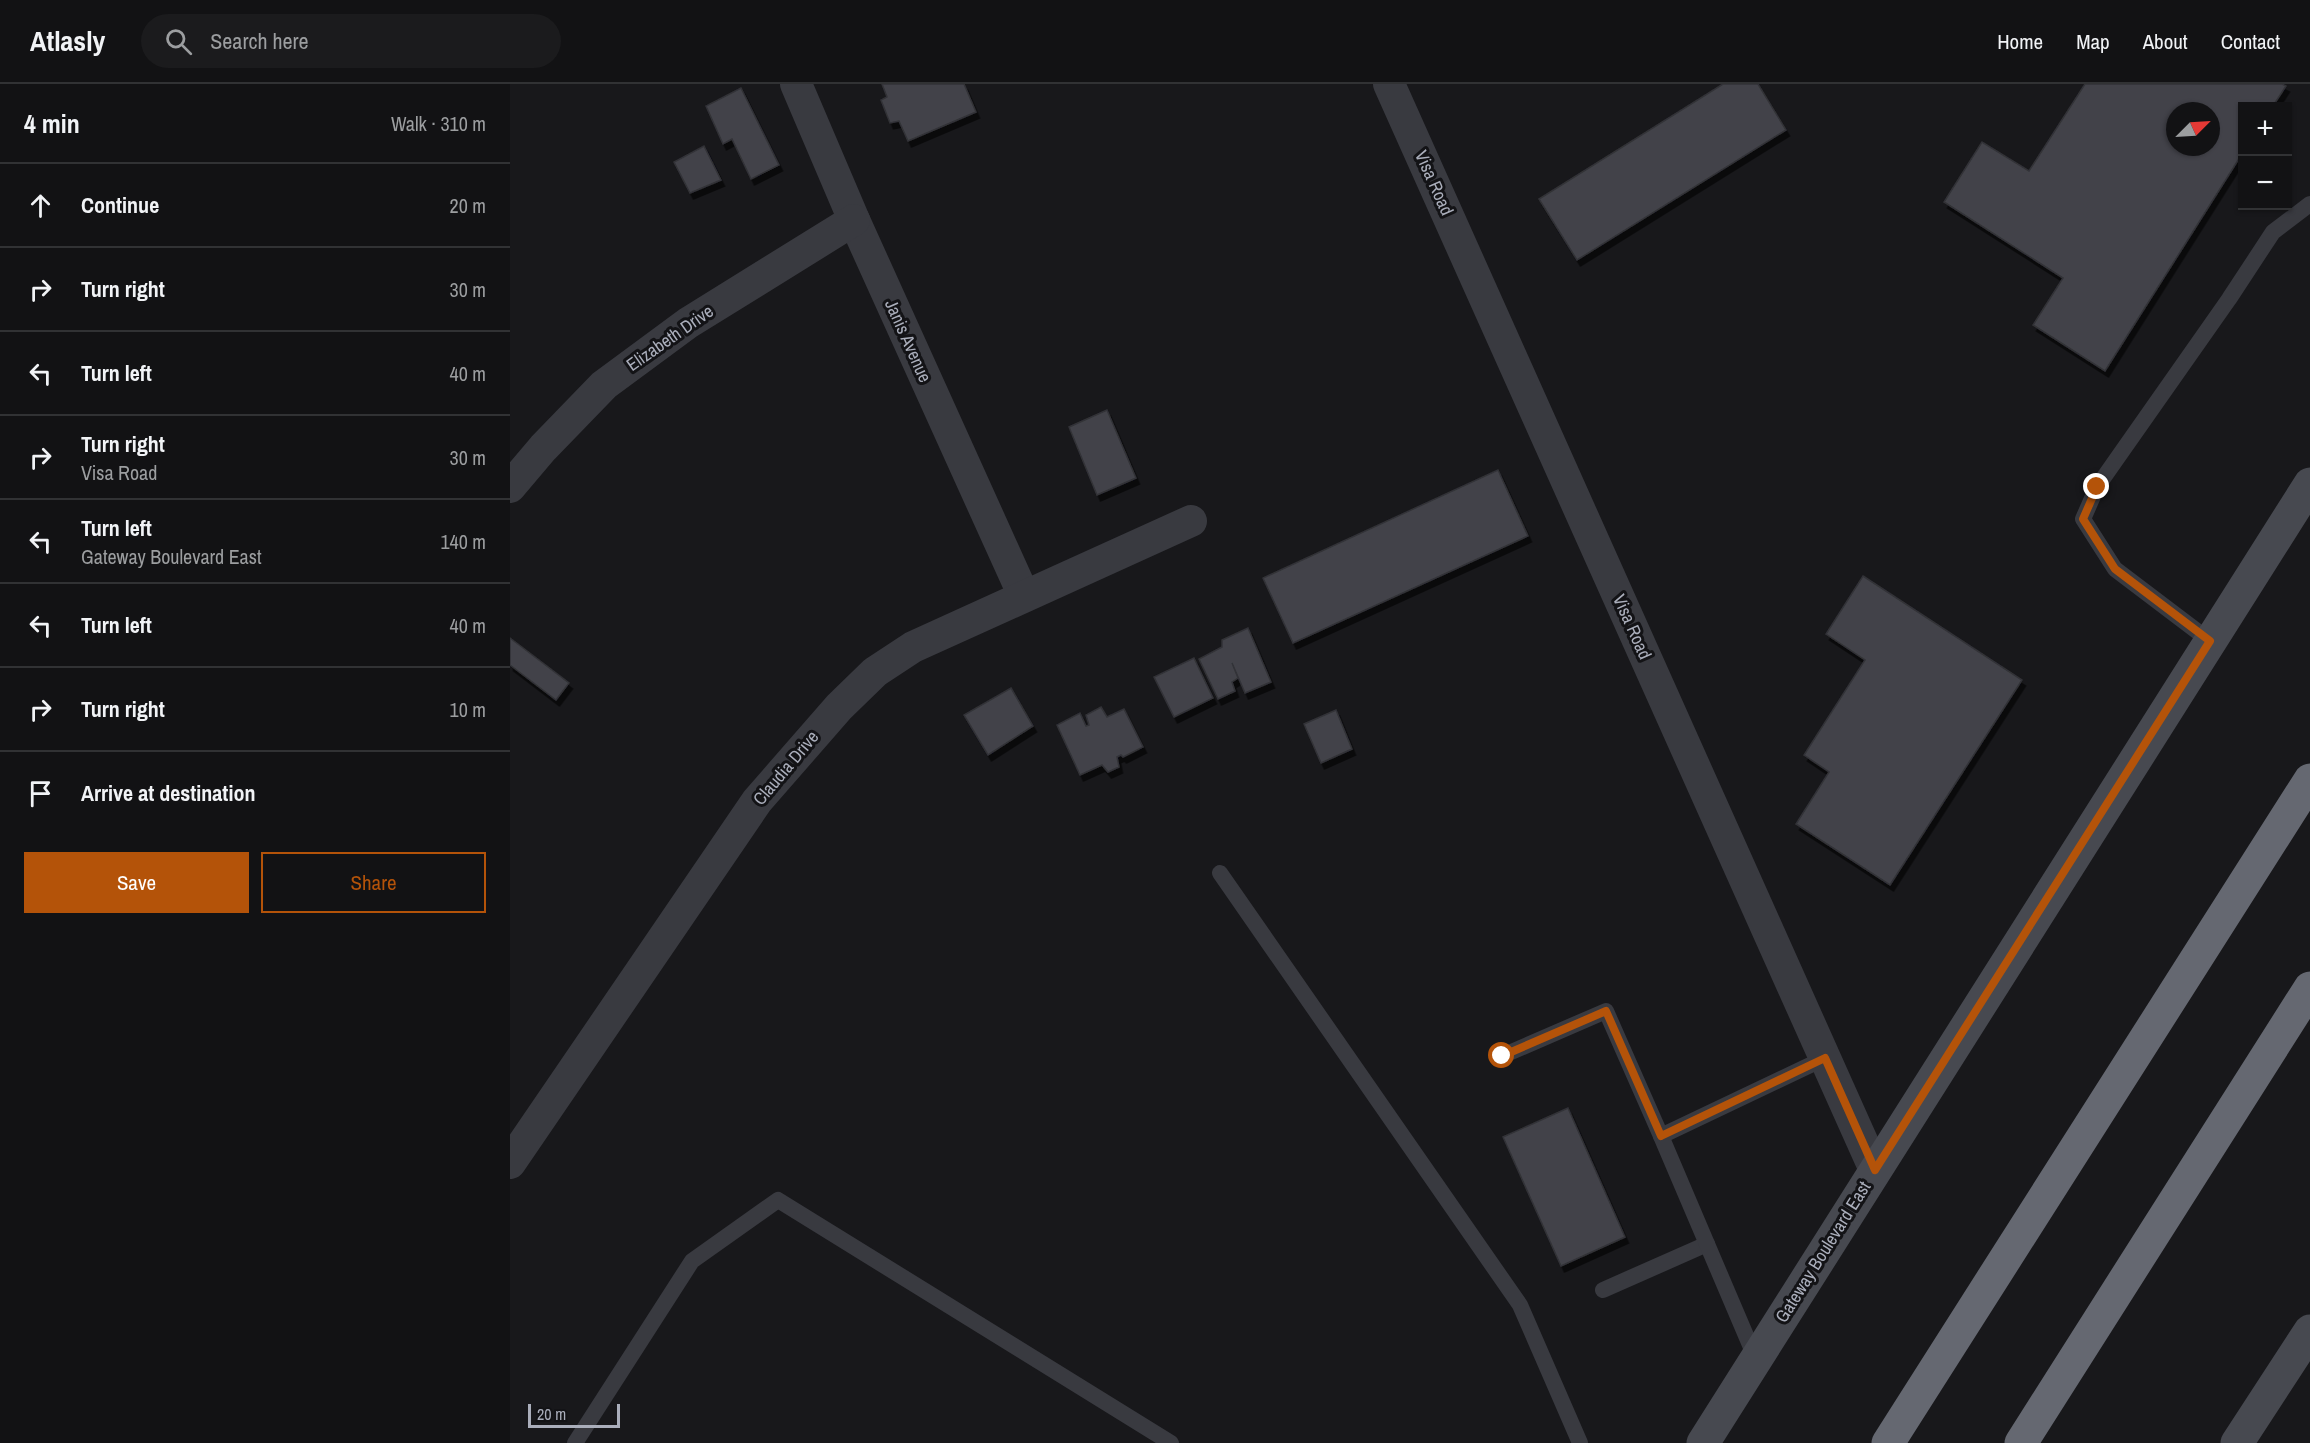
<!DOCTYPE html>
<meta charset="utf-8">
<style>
:root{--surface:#121214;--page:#1b1b1d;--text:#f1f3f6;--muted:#9c9ea0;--line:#313234;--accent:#b45309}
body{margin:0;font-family:"Archivo Narrow",sans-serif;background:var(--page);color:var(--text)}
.controls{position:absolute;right:18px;top:18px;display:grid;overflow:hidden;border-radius:0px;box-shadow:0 2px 4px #0004}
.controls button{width:54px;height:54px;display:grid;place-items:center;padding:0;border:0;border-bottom:2px solid var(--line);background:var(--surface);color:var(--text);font:30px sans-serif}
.compass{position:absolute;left:1656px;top:18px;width:54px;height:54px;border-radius:50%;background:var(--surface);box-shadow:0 2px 4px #0004;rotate:66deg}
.scale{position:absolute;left:18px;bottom:15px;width:92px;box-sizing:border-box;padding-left:6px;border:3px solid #aaaebb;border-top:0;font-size:16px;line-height:21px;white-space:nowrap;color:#aaaebb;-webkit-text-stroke:4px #131316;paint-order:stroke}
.stop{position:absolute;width:18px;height:18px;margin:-14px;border:4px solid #b45309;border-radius:50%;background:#fff}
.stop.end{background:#b45309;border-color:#fff;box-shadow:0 2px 6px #0008}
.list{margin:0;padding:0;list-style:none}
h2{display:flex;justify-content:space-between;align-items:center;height:78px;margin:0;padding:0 24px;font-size:26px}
h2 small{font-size:20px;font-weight:400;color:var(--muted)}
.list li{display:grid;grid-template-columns:39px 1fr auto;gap:18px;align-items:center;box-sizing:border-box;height:84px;padding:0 24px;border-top:2px solid var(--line)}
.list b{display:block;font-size:22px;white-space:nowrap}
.list p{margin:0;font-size:20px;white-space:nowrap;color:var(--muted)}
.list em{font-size:20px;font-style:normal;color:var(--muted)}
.actions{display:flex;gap:12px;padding:18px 24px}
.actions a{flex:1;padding:14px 0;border:2px solid var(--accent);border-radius:0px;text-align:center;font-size:21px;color:var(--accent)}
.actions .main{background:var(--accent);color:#fff}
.icon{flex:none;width:33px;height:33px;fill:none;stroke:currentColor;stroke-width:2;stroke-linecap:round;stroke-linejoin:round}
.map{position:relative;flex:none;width:1800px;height:1359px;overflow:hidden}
header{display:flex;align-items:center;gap:36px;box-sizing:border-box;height:84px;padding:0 30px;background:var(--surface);border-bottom:2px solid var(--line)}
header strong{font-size:28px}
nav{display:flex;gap:33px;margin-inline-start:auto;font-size:21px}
.search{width:420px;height:54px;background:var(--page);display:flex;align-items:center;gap:15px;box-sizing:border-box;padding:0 21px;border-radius:33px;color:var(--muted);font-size:22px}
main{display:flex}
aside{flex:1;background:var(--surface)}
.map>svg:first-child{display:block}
</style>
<header>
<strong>Atlasly</strong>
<div class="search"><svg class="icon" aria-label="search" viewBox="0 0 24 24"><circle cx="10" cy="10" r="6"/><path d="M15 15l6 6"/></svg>Search here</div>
<nav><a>Home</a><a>Map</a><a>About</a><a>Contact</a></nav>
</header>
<main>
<aside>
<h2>4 min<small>Walk · 310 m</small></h2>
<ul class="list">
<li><svg class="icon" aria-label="ahead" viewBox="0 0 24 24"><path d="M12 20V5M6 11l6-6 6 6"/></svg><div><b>Continue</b></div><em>20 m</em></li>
<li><svg class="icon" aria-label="right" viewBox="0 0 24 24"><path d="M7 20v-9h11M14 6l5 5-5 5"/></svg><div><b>Turn right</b></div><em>30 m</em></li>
<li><svg class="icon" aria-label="left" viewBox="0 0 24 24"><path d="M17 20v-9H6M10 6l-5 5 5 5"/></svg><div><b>Turn left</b></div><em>40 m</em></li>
<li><svg class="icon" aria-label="right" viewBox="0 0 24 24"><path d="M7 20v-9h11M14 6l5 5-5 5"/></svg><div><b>Turn right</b><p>Visa Road</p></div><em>30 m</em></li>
<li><svg class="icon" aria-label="left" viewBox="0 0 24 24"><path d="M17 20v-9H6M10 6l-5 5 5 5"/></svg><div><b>Turn left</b><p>Gateway Boulevard East</p></div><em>140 m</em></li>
<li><svg class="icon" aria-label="left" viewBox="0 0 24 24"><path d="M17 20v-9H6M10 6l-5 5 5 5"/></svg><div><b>Turn left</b></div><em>40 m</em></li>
<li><svg class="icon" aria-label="right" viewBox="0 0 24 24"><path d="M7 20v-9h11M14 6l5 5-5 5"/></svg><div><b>Turn right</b></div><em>10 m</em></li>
<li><svg class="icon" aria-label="arrive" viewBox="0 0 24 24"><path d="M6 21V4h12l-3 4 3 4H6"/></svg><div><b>Arrive at destination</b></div></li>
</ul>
<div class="actions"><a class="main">Save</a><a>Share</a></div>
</aside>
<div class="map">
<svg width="1800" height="1359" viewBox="0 0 1800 1359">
<defs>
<filter id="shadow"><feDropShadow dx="3.5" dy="6" stdDeviation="0" flood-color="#0009"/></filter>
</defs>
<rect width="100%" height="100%" fill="#18181b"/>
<g fill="#424348" stroke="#323237" stroke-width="1.5" fill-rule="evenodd" filter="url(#shadow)">
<polygon points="372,0 454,0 466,28 398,57 389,37 380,39 371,16 377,13"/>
<polygon points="1213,0 1248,0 1276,46 1067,176 1029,115"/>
<path d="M 1575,0 L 1772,0 L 1776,2 L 1763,22 L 1732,22 L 1732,70 L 1595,287 L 1523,241 L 1553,194 L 1434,118 L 1472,58 L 1519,87 ZM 1665,27 L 1701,27 L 1701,63 L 1665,63 Z"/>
<polygon points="231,4 269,81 241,95 222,55 213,60 196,22"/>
<polygon points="194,62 211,96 180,109 164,78"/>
<polygon points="597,326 626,394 587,411 559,343"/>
<polygon points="988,386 1018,452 783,559 753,494"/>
<polygon points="1353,492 1512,596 1380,801 1286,740 1319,688 1294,671 1355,576 1316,550"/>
<polygon points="738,544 761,598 735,609 722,579 728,594 722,598 725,607 708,615 689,575 712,563 712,556"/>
<polygon points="0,554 59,599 46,616 0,581"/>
<polygon points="684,574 703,614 664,633 644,593"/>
<polygon points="501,604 523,642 478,671 454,631"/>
<polygon points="591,623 597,633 614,625 633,663 613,673 611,671 607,673 609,683 598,688 592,681 570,691 547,641 570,629 576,642 579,641 576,631"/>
<polygon points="826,626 842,665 811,679 794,640"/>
<polygon points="1058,1024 1115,1153 1051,1182 993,1053"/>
</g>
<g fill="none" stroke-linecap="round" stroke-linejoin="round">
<g stroke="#393a40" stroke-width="16">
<polyline points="1700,557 1605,485 1573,435 1587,403 1719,215 1763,148 1800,120"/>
<polyline points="710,789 1010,1221 1070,1359"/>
<polyline points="992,972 1096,927 1151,1052"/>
<polyline points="1093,1206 1197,1160"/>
<polyline points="1246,1275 1151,1052 1315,974"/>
<polyline points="65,1359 182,1177 268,1116 661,1359"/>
</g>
<g stroke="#393a40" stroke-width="32">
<polyline points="286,0 344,136 514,512"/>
<polyline points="879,0 1365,1086"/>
<polyline points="0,403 33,364 94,301 178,239 344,136"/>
<polyline points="0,1079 247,717 329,623 365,588 403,563 681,437"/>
</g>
<g stroke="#474950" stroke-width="33">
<polyline points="1193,1359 1800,400"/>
<polyline points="1727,1359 1800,1247"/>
</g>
<g stroke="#656871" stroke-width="33">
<polyline points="1378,1359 1800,696"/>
<polyline points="1511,1359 1800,904"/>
</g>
</g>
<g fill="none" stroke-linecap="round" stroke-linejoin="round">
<polyline stroke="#b45309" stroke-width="8" points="992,972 1096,927 1151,1052 1315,974 1365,1086 1700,557 1605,485 1573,435 1587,403"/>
</g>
<g text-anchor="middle" stroke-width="6" stroke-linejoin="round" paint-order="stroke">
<g font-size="18" fill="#aaaebb" stroke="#131316">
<text transform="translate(924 99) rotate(66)" y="6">Visa Road</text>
<text transform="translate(160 254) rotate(-35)" y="6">Elizabeth Drive</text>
<text transform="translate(398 257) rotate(66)" y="6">Janis Avenue</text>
<text transform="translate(1122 543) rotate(66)" y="6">Visa Road</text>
<text transform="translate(276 684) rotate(-50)" y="6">Claudia Drive</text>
<text transform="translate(1313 1168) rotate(-58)" y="6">Gateway Boulevard East</text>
</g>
</g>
</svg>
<div class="controls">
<button>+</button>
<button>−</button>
</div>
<svg class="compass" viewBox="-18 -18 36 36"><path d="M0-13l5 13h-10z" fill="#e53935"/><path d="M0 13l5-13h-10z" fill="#9c9ea0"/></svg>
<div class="scale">20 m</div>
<div class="stop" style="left:992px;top:972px"></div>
<div class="stop end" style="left:1587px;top:403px"></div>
</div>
</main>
